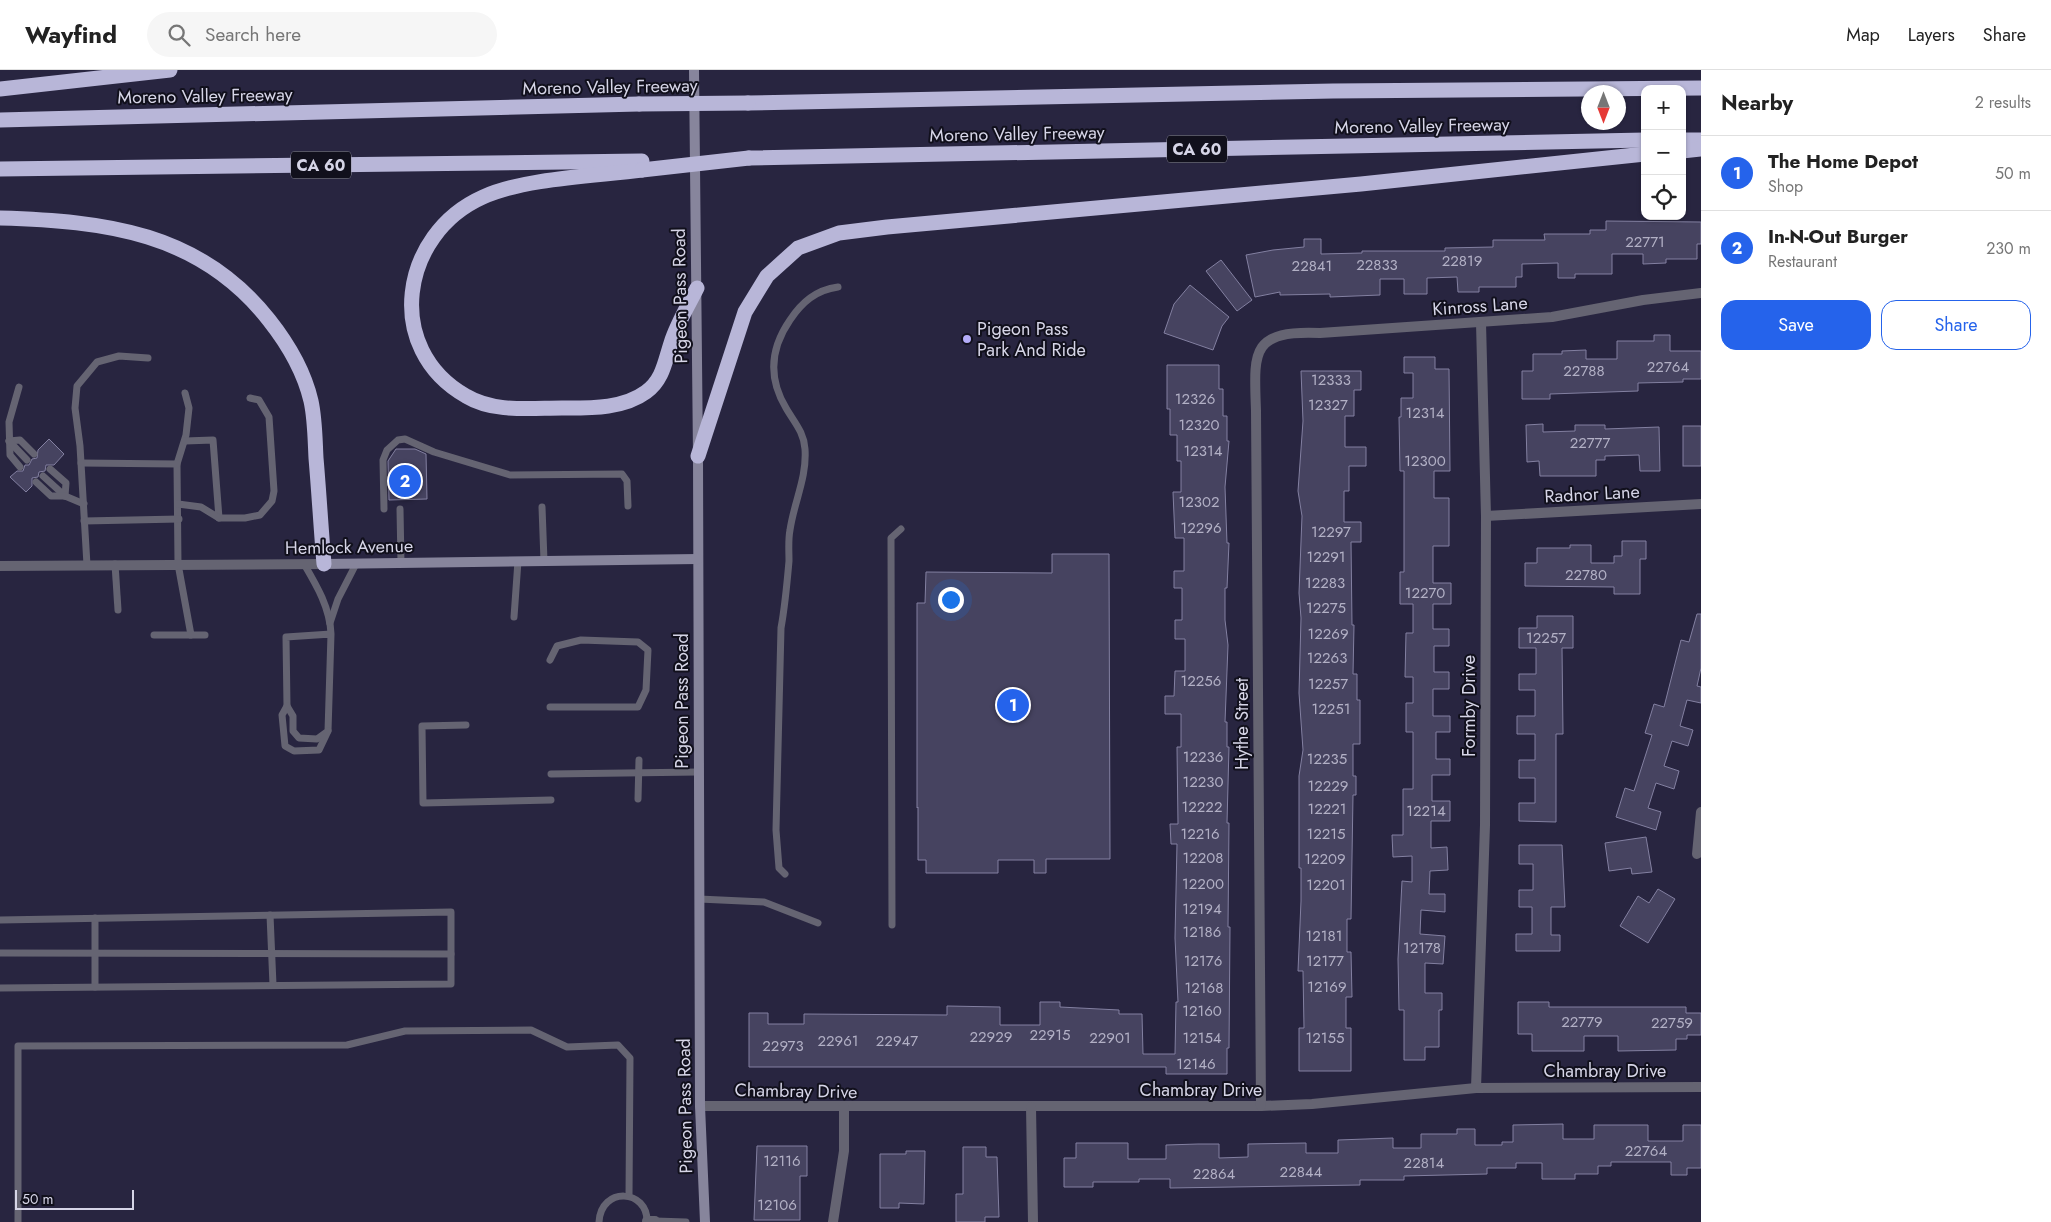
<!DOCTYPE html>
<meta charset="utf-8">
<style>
:root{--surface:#fff;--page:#f6f6f6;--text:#222;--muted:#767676;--line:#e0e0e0;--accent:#2563eb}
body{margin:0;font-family:Jost,sans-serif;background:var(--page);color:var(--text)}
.controls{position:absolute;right:15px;top:15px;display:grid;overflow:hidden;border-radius:10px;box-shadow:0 1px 4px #0004}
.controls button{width:45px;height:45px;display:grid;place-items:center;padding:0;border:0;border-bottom:1px solid var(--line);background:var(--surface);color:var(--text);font:25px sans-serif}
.compass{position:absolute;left:1581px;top:15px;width:45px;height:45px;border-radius:50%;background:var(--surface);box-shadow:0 1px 4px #0004;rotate:180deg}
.scale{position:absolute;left:15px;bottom:12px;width:119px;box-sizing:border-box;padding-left:5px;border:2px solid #d6d5e7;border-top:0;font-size:14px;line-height:18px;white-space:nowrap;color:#d6d5e7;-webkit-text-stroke:4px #11101c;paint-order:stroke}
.you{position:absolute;left:950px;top:529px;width:18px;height:18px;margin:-12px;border:4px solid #fff;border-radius:50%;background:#1a73e8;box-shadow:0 0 0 8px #1a73e833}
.badge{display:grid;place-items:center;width:32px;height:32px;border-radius:50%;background:var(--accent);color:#fff;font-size:16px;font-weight:700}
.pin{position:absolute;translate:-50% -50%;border:2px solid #fff;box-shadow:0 1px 5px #0006}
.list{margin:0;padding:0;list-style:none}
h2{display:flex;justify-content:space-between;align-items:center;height:65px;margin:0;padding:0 20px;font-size:21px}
h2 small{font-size:16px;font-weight:400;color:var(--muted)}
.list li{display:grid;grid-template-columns:32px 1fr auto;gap:15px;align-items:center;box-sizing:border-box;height:75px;padding:0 20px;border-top:1px solid var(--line)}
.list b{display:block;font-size:19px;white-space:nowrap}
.list p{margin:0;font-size:16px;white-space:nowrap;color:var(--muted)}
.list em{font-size:16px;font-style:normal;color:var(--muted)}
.actions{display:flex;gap:10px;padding:15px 20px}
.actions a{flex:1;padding:11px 0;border:1px solid var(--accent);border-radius:15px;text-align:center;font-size:18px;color:var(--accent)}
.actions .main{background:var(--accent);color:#fff}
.icon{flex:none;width:28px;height:28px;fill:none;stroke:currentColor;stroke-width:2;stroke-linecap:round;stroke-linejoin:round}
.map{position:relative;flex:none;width:1701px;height:1152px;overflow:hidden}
header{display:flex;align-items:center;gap:30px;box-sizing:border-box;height:70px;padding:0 25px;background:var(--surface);border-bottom:1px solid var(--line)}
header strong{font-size:24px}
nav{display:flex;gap:28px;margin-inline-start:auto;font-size:18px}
.search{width:350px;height:45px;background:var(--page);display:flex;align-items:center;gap:12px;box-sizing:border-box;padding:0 18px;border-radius:28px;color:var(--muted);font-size:19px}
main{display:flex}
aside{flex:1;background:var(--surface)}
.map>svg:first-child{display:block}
</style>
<header>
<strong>Wayfind</strong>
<div class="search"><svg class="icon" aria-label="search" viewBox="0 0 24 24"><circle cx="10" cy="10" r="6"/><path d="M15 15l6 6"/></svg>Search here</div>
<nav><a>Map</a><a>Layers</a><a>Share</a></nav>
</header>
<main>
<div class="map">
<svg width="1701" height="1152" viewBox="0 0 1701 1152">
<rect width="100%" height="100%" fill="#282540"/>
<g fill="#464360" stroke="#8380a1">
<polygon points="1606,151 1701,152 1701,174 1697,174 1697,189 1666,189 1666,193 1643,194 1643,184 1612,184 1612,204 1575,204 1575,208 1558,208 1558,193 1522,194 1522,207 1516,207 1516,217 1479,217 1479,222 1458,222 1457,207 1427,208 1427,224 1404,224 1404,209 1380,209 1380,225 1330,227 1330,224 1280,225 1280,222 1255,227 1246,185 1273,180 1304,177 1304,169 1321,169 1321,184 1362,183 1362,181 1445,181 1445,178 1493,177 1493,170 1545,170 1544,164 1590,164 1590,160 1606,160"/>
<polygon points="1221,190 1252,230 1237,241 1206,201"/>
<polygon points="1190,215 1229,247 1222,256 1213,280 1164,263 1174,234"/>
<polygon points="1654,265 1670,265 1670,281 1701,281 1701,309 1683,309 1683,312 1638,313 1638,321 1550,324 1550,329 1522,329 1522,301 1533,301 1533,284 1562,284 1562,281 1586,280 1586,289 1617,289 1617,271 1654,271"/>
<polygon points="1404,287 1435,287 1435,299 1449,299 1450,401 1434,401 1434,428 1449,428 1449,476 1433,476 1433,513 1451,513 1451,534 1433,534 1433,559 1449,559 1449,576 1434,576 1434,602 1449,602 1449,619 1433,619 1433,646 1450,646 1450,662 1436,662 1436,689 1450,689 1450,705 1432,705 1432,731 1450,731 1450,751 1431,751 1431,778 1447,777 1448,800 1430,801 1429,824 1445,824 1445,842 1421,840 1420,864 1445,866 1443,894 1425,893 1425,923 1442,923 1442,940 1439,940 1439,977 1425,977 1425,990 1404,990 1404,940 1399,940 1398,889 1402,811 1412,812 1412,786 1393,787 1392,765 1403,765 1403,719 1413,719 1413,662 1406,662 1406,633 1413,633 1413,607 1405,607 1406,563 1413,563 1413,534 1400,534 1400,502 1404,502 1404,401 1400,401 1399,347 1401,347 1401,328 1413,328 1413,303 1404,303"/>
<polygon points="1167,295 1219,295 1219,319 1223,319 1223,346 1227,346 1227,371 1229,371 1225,417 1227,473 1229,473 1227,518 1225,518 1225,550 1228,575 1225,652 1227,652 1227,677 1229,677 1227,753 1229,753 1228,857 1230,857 1229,978 1227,978 1227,1004 1166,1004 1166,997 749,997 749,943 768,943 768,954 804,954 804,944 947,945 947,936 1000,937 1000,955 1040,955 1040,932 1060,932 1060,937 1119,940 1119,944 1142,944 1143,984 1175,984 1176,932 1178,932 1175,868 1177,774 1171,774 1170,754 1178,754 1177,677 1181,677 1181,644 1165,644 1165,626 1174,626 1175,601 1185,601 1185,569 1175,569 1175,550 1182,550 1182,518 1174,518 1174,501 1184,501 1184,468 1175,468 1173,422 1181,422 1181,391 1177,391 1177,365 1170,365 1170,339 1167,339"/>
<polygon points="1301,301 1361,301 1361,320 1354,320 1354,346 1345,346 1345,377 1366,377 1366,396 1349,396 1349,421 1344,421 1344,452 1361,452 1361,472 1351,472 1352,555 1354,555 1353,604 1357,604 1357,630 1360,630 1360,674 1353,674 1353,706 1356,706 1356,725 1353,725 1351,849 1347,849 1347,882 1351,882 1352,927 1346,927 1346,958 1351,958 1351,1001 1299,1001 1299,958 1304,958 1303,901 1298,901 1301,831 1301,798 1299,798 1299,706 1303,680 1299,623 1301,548 1299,523 1302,446 1298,421 1303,351"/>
<polygon points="1543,354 1543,362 1575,361 1575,355 1605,355 1605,359 1659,357 1660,401 1640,401 1639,385 1605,386 1605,390 1596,390 1596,406 1540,406 1539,391 1527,392 1526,355"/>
<rect x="1683" y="356" width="18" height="40"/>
<polygon points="49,369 64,384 54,395 46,395 45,401 39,402 38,407 32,408 32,416 26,422 10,407 17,401 23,401 25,395 29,395 32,389 37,388 38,380"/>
<polygon points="396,379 415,379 426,384 427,429 389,430 388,391"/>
<polygon points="1622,471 1646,471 1646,489 1640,489 1640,524 1614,524 1614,517 1525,516 1525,493 1537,493 1537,478 1570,478 1570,475 1591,475 1591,493 1614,493 1614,486 1622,486"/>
<polygon points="1052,484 1109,484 1110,789 1046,789 1046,803 1034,803 1034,790 998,790 998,803 926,803 926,790 918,790 918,737 917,738 917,533 925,533 926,502 1052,503"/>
<polygon points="1697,544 1701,544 1701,598 1697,616 1701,617 1701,633 1687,630 1680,656 1693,660 1688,676 1672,671 1664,696 1679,701 1674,719 1656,713 1648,738 1661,742 1656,760 1616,747 1625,718 1634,721 1652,665 1645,663 1654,634 1664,637 1681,570 1689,572"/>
<polygon points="1537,546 1573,546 1573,578 1562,578 1563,664 1556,664 1556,752 1519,751 1519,733 1535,733 1535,708 1519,708 1519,690 1535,690 1535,664 1517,664 1517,646 1535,646 1535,620 1519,620 1519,604 1536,604 1536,578 1519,578 1519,558 1537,558"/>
<polygon points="1646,767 1652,802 1632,804 1631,798 1609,801 1605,773"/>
<polygon points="1519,775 1562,775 1565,837 1551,837 1551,865 1560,865 1560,881 1516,881 1516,864 1532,864 1532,837 1519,837 1519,820 1533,820 1533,794 1519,794"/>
<polygon points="1658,819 1675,829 1648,873 1620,856 1638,826 1649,833"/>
<polygon points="1518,932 1549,932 1549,937 1686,937 1686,943 1701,943 1701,965 1687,965 1687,969 1676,969 1676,980 1618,981 1618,966 1584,966 1584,981 1532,981 1532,964 1518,964"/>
<polygon points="1563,1054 1563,1069 1594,1069 1594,1055 1648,1055 1648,1071 1683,1071 1683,1055 1701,1055 1701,1098 1687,1098 1687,1105 1671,1105 1671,1092 1611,1092 1611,1096 1598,1096 1598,1104 1575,1104 1575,1109 1542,1109 1542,1093 1516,1093 1516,1098 1487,1098 1487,1104 1404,1106 1404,1110 1360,1110 1360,1115 1170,1118 1170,1109 1139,1109 1139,1112 1093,1112 1093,1117 1064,1117 1064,1088 1076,1088 1076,1073 1128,1073 1128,1089 1166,1089 1166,1075 1198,1074 1219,1074 1219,1088 1248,1087 1248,1074 1306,1073 1306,1083 1338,1083 1338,1070 1393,1068 1393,1078 1421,1078 1421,1064 1457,1064 1457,1059 1475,1059 1475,1075 1502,1075 1502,1072 1513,1072 1513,1055"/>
<polygon points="757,1076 807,1076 807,1106 800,1106 800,1150 754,1150"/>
<polygon points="963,1077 986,1077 986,1087 997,1087 999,1147 985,1147 985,1152 956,1152 956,1124 963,1124"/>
<polygon points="906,1081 925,1081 924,1134 899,1133 899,1138 880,1138 880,1084 906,1084"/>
</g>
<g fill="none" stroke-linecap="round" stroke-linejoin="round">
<g stroke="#656472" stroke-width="7">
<polyline points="19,317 9,352 10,385 20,397"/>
<polyline points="185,323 189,338 186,365 177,394 178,494 191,565"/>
<polyline points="9,371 20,370 34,384"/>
<polyline points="9,371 27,390"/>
<polyline points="185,371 213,370 219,448"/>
<polyline points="81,393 177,394"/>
<polyline points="50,399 66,413 65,426"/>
<polyline points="43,406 65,426 84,434"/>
<polyline points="36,412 51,426 65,426"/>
<polyline points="178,434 201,437 219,448 245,448 260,445 272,431 274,421 269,347 259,330 250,328"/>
<polyline points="542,437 544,491"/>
<polyline points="384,439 383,390 387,380 398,370 405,369 434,382 510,405 622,404 627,411 628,436"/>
<polyline points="400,439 401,493"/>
<polyline points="84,451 179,449"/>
<polyline points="115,494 118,540"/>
<path d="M 304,494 C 317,516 330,538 331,564 L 286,567 L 287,636 L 293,646 L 293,661 L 299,668 L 317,669 L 328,661 L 331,564"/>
<polyline points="87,495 80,376 75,338 77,316 97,292 119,286 148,288"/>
<polyline points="514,547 518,491"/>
<polyline points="330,553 338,529 356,494"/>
<polyline points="154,565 205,565"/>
<polyline points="550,590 557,576 581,570 638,572 648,580 646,620 638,637 550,637"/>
<polyline points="287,636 282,645 285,676 294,681 319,680 328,661"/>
<polyline points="466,655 422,656 423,733 551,730"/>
<polyline points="551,704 698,702"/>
<polyline points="638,729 639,690"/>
<path d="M 785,804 L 779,798 L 776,760 L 781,558 C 785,536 787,514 789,491 C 789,481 788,470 790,460 C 794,432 807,408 805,379 C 804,362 794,352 786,338 C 768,308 770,279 790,250 C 802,232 816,220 838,217"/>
<polyline points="699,829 764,832 818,853"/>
<polyline points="270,845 273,915"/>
<polyline points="95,848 95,917"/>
<polyline points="0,850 451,842 451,914 0,918"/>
<polyline points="892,855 891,468 901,459"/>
<polyline points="0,883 451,884"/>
<polyline points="655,1151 686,1152"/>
<polyline points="18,1152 18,976 347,975 405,961 531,960 567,977 618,975 630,988 629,1126"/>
<path d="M 599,1152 C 601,1116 648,1119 647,1152"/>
</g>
<g stroke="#656472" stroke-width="10">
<polyline points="1486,446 1701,434"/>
<polyline points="1697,784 1701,742"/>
<polyline points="1476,1018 1485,755 1486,446 1481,253"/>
<polyline points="700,1036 1261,1036 1312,1034 1476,1018 1701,1017"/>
<path d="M 1261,1036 L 1256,341 C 1254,282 1250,260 1320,263 L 1552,247 L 1643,230 L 1701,223"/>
<polyline points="1031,1037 1033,1152"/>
<polyline points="647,1151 655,1151"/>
<polyline points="833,1152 844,1081 844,1037"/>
</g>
<polyline stroke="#656472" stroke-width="10" points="0,496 324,494"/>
<g stroke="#87859c" stroke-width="10">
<polyline points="694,0 698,386 700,1036 705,1152"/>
<polyline points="324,494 698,489"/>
</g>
<g stroke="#b8b6d8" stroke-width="15">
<polyline points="0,19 170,0"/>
<polyline points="748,33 1333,21 1701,18"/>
<polyline points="0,50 639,34"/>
<polyline points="1682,70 1701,70"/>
<polyline points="1682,81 1701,79"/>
<polyline points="749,88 1645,70"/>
<polyline points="0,99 642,91"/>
<path d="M 642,100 C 595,106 525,108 483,127 C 400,164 383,279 466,326 C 494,343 531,338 562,338 C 590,338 623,339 646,322 C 663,310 665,291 671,273 C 677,254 688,236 697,218"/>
<path d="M 0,148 C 105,151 200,162 269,250 C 288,274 304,301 311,331 C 315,349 315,369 316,388 C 319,423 321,458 324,494"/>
<polyline points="698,386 745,242 767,206 798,178 839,163 887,157 1361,114 1645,84"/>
</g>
<g stroke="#b8b6d8" stroke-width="15">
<polyline points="639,34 748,33"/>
<polyline points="642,100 749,88"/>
</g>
</g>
<circle fill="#b4acf9" stroke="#11101c" stroke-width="2" cx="967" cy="269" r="5"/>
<g text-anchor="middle" stroke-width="4" stroke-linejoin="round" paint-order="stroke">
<g font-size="15" fill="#b2b0c5">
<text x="1645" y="177">22771</text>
<text x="1462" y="196">22819</text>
<text x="1377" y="200">22833</text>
<text x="1312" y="201">22841</text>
<text x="1668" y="302">22764</text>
<text x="1584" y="306">22788</text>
<text x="1331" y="315">12333</text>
<text x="1195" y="334">12326</text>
<text x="1328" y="340">12327</text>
<text x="1425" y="348">12314</text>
<text x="1199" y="360">12320</text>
<text x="1590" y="378">22777</text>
<text x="1203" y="386">12314</text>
<text x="1425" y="396">12300</text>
<text x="1199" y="437">12302</text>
<text x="1201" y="463">12296</text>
<text x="1331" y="467">12297</text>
<text x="1326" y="492">12291</text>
<text x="1586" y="510">22780</text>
<text x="1325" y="518">12283</text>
<text x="1425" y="528">12270</text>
<text x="1326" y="543">12275</text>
<text x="1328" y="569">12269</text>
<text x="1546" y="573">12257</text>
<text x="1327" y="593">12263</text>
<text x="1201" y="616">12256</text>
<text x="1328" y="619">12257</text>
<text x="1331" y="644">12251</text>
<text x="1203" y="692">12236</text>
<text x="1327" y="694">12235</text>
<text x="1203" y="717">12230</text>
<text x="1328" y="721">12229</text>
<text x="1202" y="742">12222</text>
<text x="1327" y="744">12221</text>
<text x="1426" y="746">12214</text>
<text x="1200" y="769">12216</text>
<text x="1326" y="769">12215</text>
<text x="1203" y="793">12208</text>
<text x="1325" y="794">12209</text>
<text x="1203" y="819">12200</text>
<text x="1326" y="820">12201</text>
<text x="1202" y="844">12194</text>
<text x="1202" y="867">12186</text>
<text x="1324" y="871">12181</text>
<text x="1422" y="883">12178</text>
<text x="1203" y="896">12176</text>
<text x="1325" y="896">12177</text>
<text x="1327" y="922">12169</text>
<text x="1204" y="923">12168</text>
<text x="1202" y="946">12160</text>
<text x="1582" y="957">22779</text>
<text x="1672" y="958">22759</text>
<text x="1050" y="970">22915</text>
<text x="991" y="972">22929</text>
<text x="1110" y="973">22901</text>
<text x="1202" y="973">12154</text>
<text x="1325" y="973">12155</text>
<text x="838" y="976">22961</text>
<text x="897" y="976">22947</text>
<text x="783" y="981">22973</text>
<text x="1196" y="999">12146</text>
<text x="1646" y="1086">22764</text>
<text x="782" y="1096">12116</text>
<text x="1424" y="1098">22814</text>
<text x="1301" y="1107">22844</text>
<text x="1214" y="1109">22864</text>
<text x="777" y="1140">12106</text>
</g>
<g fill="#11101c" stroke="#9b9aaa" stroke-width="1">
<rect x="1167" y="65.5" width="60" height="27" rx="4"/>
<rect x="291" y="81.5" width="60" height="27" rx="4"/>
</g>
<g font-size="16" font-weight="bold" fill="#d6d5e7">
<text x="1197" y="85">CA 60</text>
<text x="321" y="101">CA 60</text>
</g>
<g font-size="18" fill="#d6d5e7" stroke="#11101c">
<text transform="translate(610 17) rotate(-1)" y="6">Moreno Valley Freeway</text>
<text transform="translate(205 26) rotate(-1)" y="6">Moreno Valley Freeway</text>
<text transform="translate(1422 56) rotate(-1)" y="6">Moreno Valley Freeway</text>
<text transform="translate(1017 64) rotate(-1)" y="6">Moreno Valley Freeway</text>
<text transform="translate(680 226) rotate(-91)" y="6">Pigeon Pass Road</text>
<text transform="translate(1480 236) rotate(-4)" y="6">Kinross Lane</text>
<text transform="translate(1592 424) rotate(-3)" y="6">Radnor Lane</text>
<text transform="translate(349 477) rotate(-1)" y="6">Hemlock Avenue</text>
<text transform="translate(682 631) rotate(-90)" y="6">Pigeon Pass Road</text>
<text transform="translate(1469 636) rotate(-90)" y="6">Formby Drive</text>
<text transform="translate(1242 654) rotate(-90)" y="6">Hythe Street</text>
<text x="1605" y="1007">Chambray Drive</text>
<text x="1201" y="1026">Chambray Drive</text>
<text transform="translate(796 1021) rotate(1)" y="6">Chambray Drive</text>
<text transform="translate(685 1036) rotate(-91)" y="6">Pigeon Pass Road</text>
</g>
<g font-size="18" fill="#d6d5e7" stroke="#11101c" text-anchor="start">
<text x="977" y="265">Pigeon Pass<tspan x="977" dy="21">Park And Ride</tspan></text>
</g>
</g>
</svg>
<div class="controls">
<button>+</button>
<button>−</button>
<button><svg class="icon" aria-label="locate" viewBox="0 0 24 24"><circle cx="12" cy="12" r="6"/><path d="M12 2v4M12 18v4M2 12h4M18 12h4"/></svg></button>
</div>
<svg class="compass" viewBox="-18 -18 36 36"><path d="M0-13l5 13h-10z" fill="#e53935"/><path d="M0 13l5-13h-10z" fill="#767676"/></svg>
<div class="scale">50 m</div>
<div class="you"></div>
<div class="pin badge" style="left:1013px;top:635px">1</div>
<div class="pin badge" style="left:405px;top:411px">2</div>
</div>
<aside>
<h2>Nearby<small>2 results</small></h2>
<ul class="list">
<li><span class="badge">1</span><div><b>The Home Depot</b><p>Shop</p></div><em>50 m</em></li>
<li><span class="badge">2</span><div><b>In-N-Out Burger</b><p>Restaurant</p></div><em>230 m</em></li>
</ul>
<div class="actions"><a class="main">Save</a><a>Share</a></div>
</aside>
</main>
